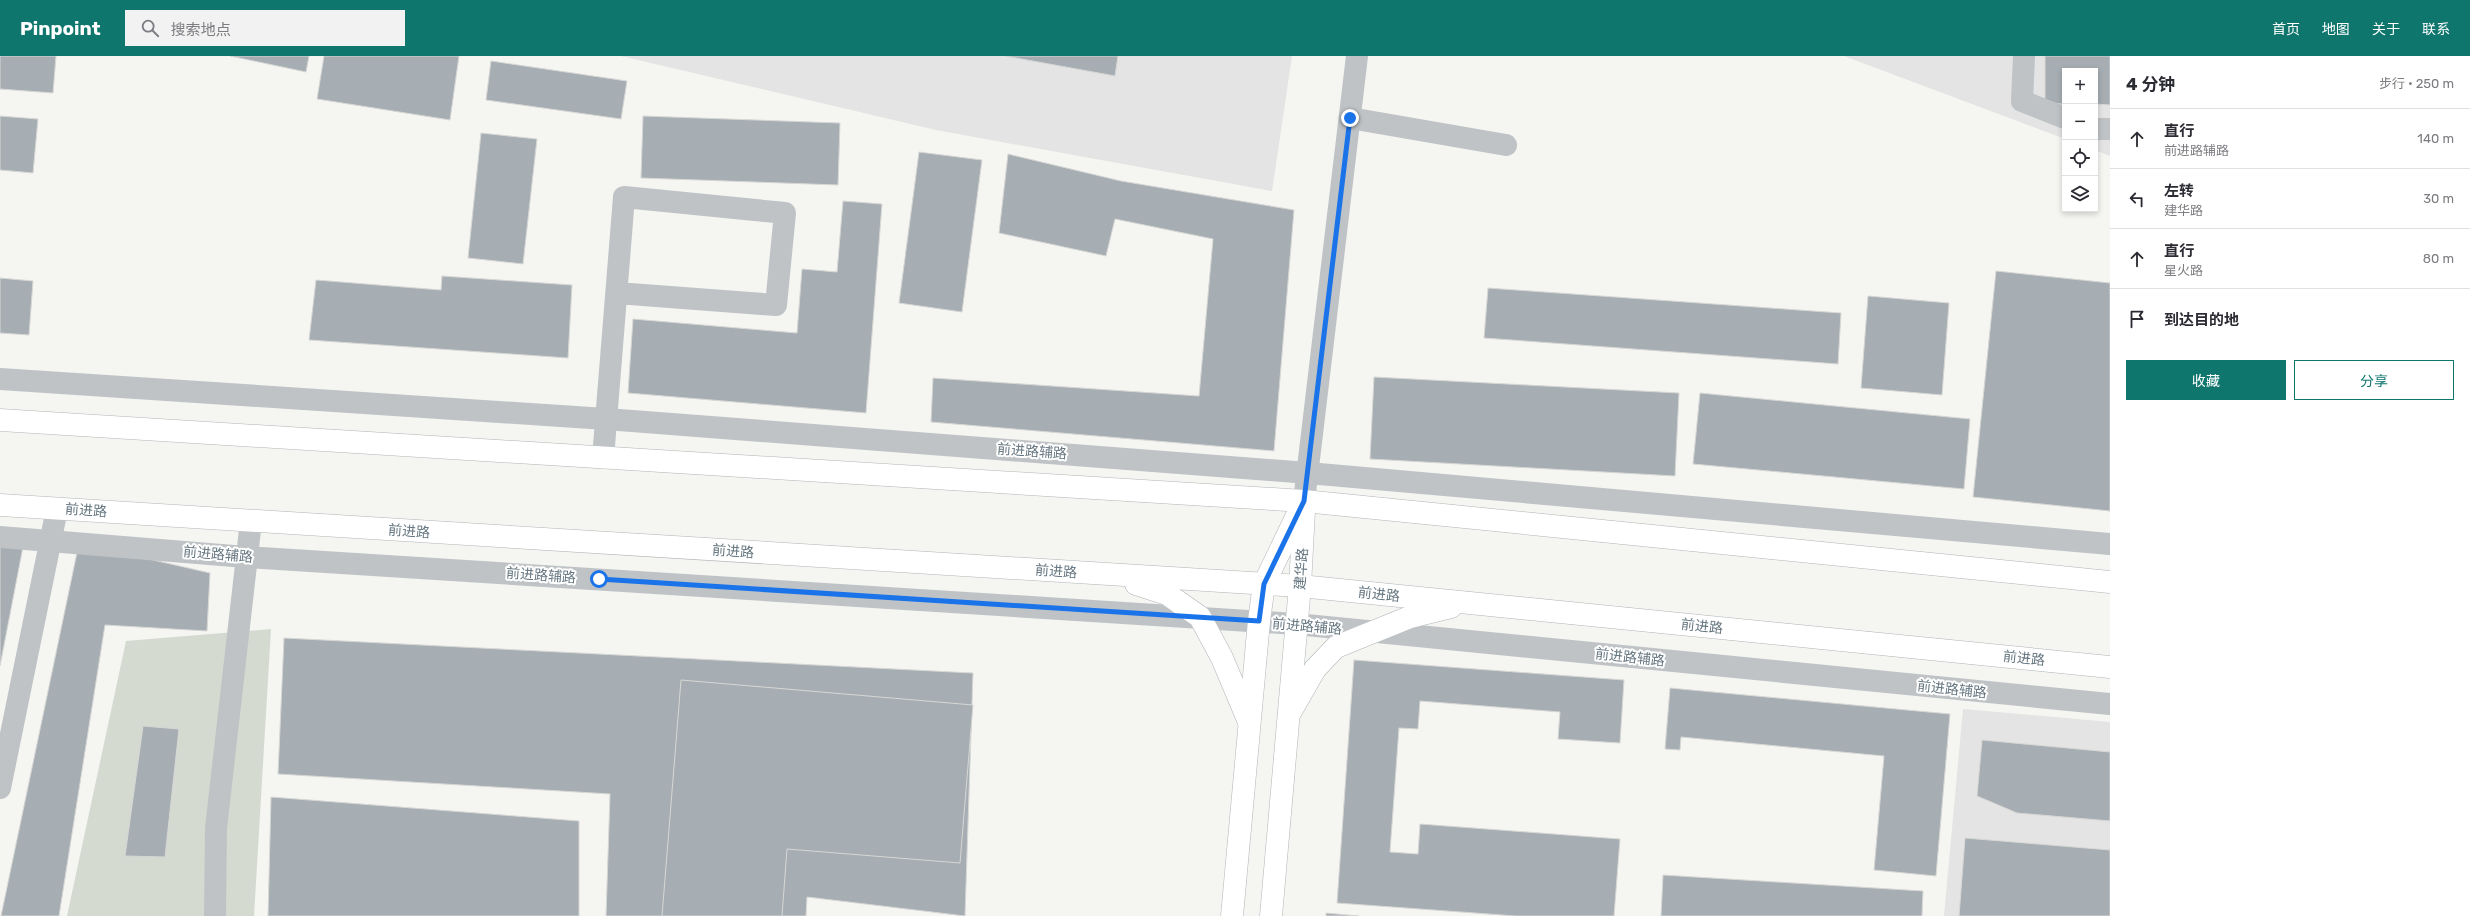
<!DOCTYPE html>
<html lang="zh">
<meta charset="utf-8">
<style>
:root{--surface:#fff;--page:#f2f2f3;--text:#2b2b33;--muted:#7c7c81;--line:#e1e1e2;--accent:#0f766e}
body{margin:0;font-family:Rubik,"Noto Sans SC",sans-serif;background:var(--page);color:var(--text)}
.controls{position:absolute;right:12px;top:12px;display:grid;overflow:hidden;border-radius:0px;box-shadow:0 2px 6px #0003}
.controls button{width:36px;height:36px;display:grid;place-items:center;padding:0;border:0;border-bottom:1px solid var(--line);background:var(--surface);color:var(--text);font:20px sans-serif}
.stop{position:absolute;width:12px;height:12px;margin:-9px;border:3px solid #1a73e8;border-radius:50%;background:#fff}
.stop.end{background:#1a73e8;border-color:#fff;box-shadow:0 1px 4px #0008}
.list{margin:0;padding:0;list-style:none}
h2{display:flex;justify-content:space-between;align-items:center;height:52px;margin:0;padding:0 16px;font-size:17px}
h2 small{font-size:13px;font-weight:400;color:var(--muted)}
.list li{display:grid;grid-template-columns:26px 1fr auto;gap:12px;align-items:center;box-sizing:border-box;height:60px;padding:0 16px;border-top:1px solid var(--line)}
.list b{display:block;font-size:15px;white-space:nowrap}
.list p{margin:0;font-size:13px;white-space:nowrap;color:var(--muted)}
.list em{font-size:13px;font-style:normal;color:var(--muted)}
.actions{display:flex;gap:8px;padding:12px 16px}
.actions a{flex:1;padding:9px 0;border:1px solid var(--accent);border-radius:0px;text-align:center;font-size:14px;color:var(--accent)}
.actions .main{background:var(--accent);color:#fff}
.icon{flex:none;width:22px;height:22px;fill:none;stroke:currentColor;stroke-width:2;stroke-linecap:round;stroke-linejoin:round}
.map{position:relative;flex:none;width:2110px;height:860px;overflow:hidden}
header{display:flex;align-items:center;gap:24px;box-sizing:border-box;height:56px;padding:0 20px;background:var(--accent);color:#fff}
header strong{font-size:19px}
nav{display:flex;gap:22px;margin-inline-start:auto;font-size:14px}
.search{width:280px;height:36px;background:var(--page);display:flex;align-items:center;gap:10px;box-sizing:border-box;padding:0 14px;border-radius:0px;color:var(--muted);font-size:15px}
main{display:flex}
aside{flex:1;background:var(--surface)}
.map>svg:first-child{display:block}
</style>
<header>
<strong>Pinpoint</strong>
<div class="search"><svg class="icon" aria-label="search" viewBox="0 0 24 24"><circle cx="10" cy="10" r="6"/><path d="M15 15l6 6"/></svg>搜索地点</div>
<nav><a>首页</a><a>地图</a><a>关于</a><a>联系</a></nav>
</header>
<main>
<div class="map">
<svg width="2110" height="860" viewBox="0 0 2110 860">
<rect width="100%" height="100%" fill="#f5f5f2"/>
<g fill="#e3e4e3">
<polygon points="621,0 1292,0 1272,135 936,74"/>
<polygon points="1844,0 2110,0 2110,100 2095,94 2095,15 2065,15 2065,83"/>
<polygon points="1963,653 2110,666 2110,860 1944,860"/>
</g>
<polygon fill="#d5dad1" points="271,573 254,860 67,860 126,585"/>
<g fill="#a6aeb3" stroke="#d7d7d5">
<polygon points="0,0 56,0 53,37 0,33"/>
<polygon points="230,0 309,0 306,16"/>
<polygon points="324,0 459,0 450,64 317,43"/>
<polygon points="1005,0 1118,0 1115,20"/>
<polygon points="2045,0 2110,0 2110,49 2095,48 2095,15 2065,15 2065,48 2045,47"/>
<polygon points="491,5 627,25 621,63 486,44"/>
<polygon points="0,60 38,63 33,117 0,114"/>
<polygon points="643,60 840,67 838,129 641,122"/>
<polygon points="481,77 537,83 523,208 468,202"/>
<polygon points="919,96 982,104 962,256 899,247"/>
<polygon points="1008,98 1121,125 1294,154 1274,395 931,366 933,322 1199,340 1213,183 1115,163 1106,200 999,177"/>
<polygon points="843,145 882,148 866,357 628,337 633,263 797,277 802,213 837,216"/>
<polygon points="1996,215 2110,227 2110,455 1973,441"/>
<polygon points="442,220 572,229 568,302 309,284 316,224 441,234"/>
<polygon points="0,222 33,225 29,279 0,277"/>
<polygon points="1488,232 1841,257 1838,308 1484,282"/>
<polygon points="1868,240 1949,247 1942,339 1861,332"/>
<polygon points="1374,321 1679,337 1675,420 1370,403"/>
<polygon points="1700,337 1970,363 1964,433 1693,408"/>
<polygon points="79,487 210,517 207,575 105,569 59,860 1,860"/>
<polygon points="0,489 23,491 0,610"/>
<polygon points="284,582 973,617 965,860 807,841 806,860 606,860 610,738 278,718"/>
<polygon points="1354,604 1624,624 1620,687 1558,683 1560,656 1420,645 1418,673 1399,672 1390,796 1418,798 1420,768 1620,783 1614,860 1516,860 1337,847"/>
<polygon points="681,624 973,649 960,807 787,793 782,860 662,860"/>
<polygon points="1670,632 1950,658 1936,820 1874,814 1884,700 1681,681 1680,694 1665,693"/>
<polygon points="143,670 179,673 165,801 125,800"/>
<polygon points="1982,684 2110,696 2110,765 2017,757 1977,740"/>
<polygon points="271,741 579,765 579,860 268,860"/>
<polygon points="1965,782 2110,794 2110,860 1959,860"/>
<polygon points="1663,819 1923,835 1922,860 1661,860"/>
<polygon points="1326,857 1359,860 1326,860"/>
</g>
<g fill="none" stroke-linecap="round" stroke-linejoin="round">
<g stroke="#b0b5b8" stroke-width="23">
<g id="major">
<polyline points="0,364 1304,445 2110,526"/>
<polyline points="0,449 1300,530 2110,611"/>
<polyline points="1136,528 1167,538 1200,561 1222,602 1249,666"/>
<polyline points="1291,655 1315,613 1336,591 1410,561 1451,551"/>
<polyline points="1232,860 1259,565 1264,528 1304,445"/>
<polyline points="1271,860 1300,530 1304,455"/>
</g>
</g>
<g stroke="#bfc3c6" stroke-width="22">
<polyline points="2024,0 2022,45 2065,62"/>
<polyline points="1350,62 1506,89"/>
<polyline points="2095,73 2110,73"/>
<polyline points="0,323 606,363 1308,417 2110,488"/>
<polyline points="603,402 624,141 785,157 776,249 617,237"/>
<polyline points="1304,445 1357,0"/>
<polyline points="0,481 246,501 1296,568 2110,648"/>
<polyline points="0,732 57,453"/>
<polyline points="215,860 216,772 251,465"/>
</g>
<use href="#major" stroke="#fff" stroke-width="22"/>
</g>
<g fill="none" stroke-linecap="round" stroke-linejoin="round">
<polyline stroke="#1a73e8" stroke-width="5" points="599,523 1259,565 1264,528 1304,445 1350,62"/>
</g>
<g text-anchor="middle" stroke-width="4" stroke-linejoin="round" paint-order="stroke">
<g font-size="14" fill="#667781" stroke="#fff">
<text transform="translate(1032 395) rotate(4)" y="5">前进路辅路</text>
<text transform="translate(86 454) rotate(4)" y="5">前进路</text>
<text transform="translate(409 475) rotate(4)" y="5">前进路</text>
<text transform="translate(733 495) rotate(4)" y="5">前进路</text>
<text transform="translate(218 498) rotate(5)" y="5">前进路辅路</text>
<text transform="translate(1301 513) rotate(-86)" y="5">建华路</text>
<text transform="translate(1056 515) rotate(4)" y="5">前进路</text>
<text transform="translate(541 519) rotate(4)" y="5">前进路辅路</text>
<text transform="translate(1379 538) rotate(6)" y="5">前进路</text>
<text transform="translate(1307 570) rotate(5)" y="5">前进路辅路</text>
<text transform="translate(1702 570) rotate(6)" y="5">前进路</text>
<text transform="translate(1630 601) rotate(6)" y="5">前进路辅路</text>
<text transform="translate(2024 602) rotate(6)" y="5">前进路</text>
<text transform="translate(1952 633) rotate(6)" y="5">前进路辅路</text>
</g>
</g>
</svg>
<div class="controls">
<button>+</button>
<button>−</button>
<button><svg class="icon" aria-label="locate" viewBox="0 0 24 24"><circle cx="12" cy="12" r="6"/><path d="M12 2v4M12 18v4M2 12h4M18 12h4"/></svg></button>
<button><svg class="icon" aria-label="layers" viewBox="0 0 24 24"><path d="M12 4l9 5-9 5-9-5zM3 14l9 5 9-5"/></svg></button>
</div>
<div class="stop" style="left:599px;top:523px"></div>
<div class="stop end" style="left:1350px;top:62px"></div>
</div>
<aside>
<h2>4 分钟<small>步行 · 250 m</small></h2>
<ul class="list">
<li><svg class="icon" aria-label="ahead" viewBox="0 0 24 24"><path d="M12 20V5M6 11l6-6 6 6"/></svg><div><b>直行</b><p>前进路辅路</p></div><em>140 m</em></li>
<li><svg class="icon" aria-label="left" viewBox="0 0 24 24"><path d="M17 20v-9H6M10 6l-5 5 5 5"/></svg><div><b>左转</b><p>建华路</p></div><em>30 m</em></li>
<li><svg class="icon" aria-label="ahead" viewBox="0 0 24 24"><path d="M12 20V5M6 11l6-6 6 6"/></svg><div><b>直行</b><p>星火路</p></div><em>80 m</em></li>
<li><svg class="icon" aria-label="arrive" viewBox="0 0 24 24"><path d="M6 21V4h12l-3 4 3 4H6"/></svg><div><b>到达目的地</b></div></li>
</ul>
<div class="actions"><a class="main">收藏</a><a>分享</a></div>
</aside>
</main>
